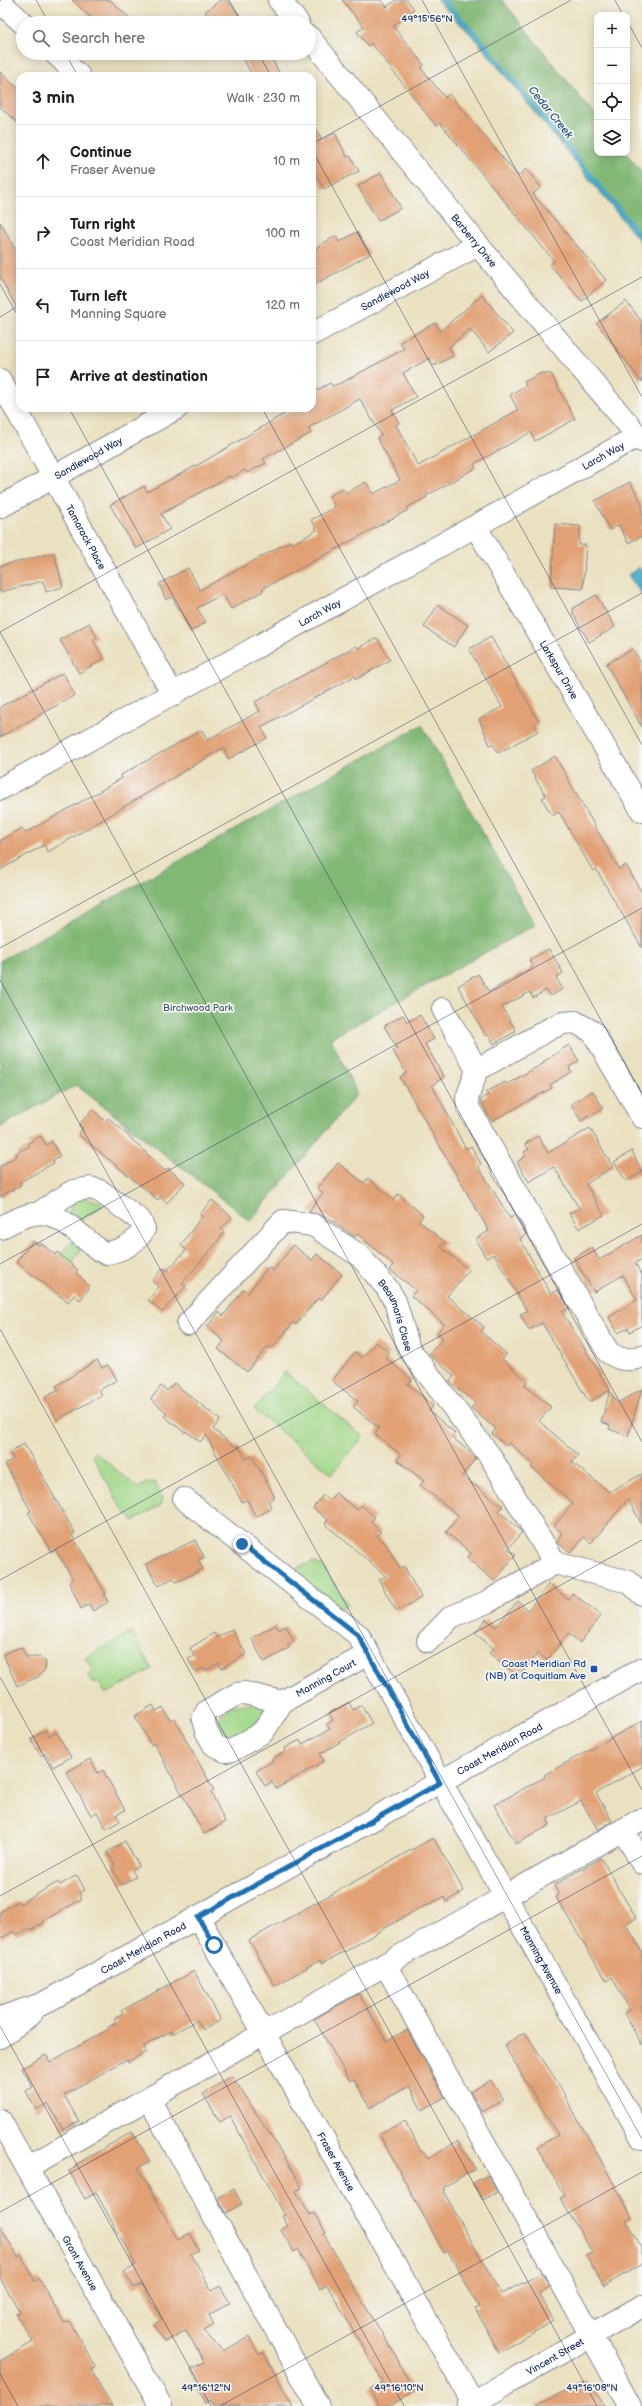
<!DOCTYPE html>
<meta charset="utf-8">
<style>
:root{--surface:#fff;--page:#f6f6f6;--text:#202124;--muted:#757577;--line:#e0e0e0}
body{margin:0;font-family:"Balsamiq Sans",sans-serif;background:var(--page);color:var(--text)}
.controls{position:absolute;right:12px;top:12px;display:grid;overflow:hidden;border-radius:8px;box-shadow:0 2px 10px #0003}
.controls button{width:36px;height:36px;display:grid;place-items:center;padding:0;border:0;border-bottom:1px solid var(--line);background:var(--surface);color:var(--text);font:20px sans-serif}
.stop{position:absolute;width:12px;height:12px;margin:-9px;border:3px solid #1f6fb2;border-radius:50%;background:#fff}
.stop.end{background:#1f6fb2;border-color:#fff;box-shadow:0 1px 4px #0008}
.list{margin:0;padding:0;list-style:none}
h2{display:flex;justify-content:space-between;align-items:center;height:52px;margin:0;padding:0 16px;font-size:17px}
h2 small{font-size:13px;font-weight:400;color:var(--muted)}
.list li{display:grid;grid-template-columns:26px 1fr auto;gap:12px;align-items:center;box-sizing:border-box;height:72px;padding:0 16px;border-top:1px solid var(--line)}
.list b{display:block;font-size:15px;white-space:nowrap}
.list p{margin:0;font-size:13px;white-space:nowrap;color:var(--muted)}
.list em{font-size:13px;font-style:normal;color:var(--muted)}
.icon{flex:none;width:22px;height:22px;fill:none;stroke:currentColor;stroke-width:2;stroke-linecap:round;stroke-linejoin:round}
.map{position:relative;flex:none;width:642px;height:2406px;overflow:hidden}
.search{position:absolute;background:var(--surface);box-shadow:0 2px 10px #0003;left:16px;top:16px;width:300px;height:44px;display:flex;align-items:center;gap:10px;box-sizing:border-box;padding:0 14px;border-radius:22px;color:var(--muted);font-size:15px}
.panel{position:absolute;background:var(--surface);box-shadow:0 2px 10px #0003;left:16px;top:72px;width:300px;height:340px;border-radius:12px}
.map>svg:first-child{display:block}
</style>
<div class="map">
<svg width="642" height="2406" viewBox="0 0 642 2406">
<rect width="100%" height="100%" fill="#f6f6f2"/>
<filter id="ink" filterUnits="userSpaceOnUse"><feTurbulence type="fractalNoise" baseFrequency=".025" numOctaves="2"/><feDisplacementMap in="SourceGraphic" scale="8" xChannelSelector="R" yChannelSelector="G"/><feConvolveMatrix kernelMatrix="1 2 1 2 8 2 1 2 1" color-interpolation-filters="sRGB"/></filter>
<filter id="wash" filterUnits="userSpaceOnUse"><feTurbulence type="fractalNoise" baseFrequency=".012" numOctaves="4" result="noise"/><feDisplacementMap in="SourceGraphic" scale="16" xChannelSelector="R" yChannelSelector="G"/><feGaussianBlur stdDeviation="0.9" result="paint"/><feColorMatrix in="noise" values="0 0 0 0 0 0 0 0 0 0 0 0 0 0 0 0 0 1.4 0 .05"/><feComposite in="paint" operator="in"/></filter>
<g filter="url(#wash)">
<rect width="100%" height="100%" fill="#eae1c0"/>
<g fill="#a3d889" stroke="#5f8474">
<polygon points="84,1197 100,1202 103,1206 80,1221 69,1213 73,1202"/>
<polygon points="72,1242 81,1249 71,1264 60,1255"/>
<polygon points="285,1372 363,1437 332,1474 254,1409"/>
<polygon points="95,1452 138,1488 149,1482 156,1483 163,1498 161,1505 133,1521 122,1509 92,1455"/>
<polygon points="313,1562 323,1566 347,1604 344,1608 341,1608 296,1575 297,1568"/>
<polygon points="131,1632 152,1669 106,1694 100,1683 93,1683 89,1675 92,1669 85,1657"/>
<path d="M 257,1703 L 263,1707 C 266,1723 248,1730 236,1738 C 223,1734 221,1729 218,1717 L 231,1706 Z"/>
</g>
<g fill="#82b875" stroke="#4e746a">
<polygon points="437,0 502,0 597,118 597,153 626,153 642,172 642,244 476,40"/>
<polygon points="422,725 535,925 331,1038 357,1094 250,1221 76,1085 0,1127 0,961"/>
</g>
<polygon fill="#46a6c5" stroke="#306a92" points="639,567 642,572 642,595 628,575"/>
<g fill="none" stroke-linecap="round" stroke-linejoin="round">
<polyline stroke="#46a6c5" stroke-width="5.5" points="442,0 476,35 642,239"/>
</g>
<g id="blocks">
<g fill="#e1a174">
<polygon points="72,0 110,0 135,23 97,23"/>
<polygon points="220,0 227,0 246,23 213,23 205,12"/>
<polygon points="342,0 381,0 387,7 396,0 407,0 414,9 393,26 424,65 421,68 445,98 449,94 518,176 526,169 541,187 533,194 606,280 582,301 550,265 554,261 440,123 436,126 371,43 368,46 357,32 364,27"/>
<polygon points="257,53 269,53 281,76 253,76 244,60"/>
<polygon points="0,72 20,90 20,125 0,107"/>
<polygon points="312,121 322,140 335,133 347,157 350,156 359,171 324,189 312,168"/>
<polygon points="381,173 401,208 378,221 358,186"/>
<polygon points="0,222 20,258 20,314 0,277"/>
<polygon points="357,232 370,254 312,286 312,250 336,236 339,242"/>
<polygon points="482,295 513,333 489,352 470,329 449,347 453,356 434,366 430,358 403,373 416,397 392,410 399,423 396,425 418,466 518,410 510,395 526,385 524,382 541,373 551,374 575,419 535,441 531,432 474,464 476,468 426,496 427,497 407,508 408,510 262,589 263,591 231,609 223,594 197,608 206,622 191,631 172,597 166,600 159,584 188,568 200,590 290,541 292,544 317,530 311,520 335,507 329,496 343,488 346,493 366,482 373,494 400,480 377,438 381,435 360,399 308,428 311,433 263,459 266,463 247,473 245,470 231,478 230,476 161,514 170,529 136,549 110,505 144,486 147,492 203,462 294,408 312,408 312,393 330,383 332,386 341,383 404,349 400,342 435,323 440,331"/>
<polygon points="626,301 642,322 642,382 597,323"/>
<polygon points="630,482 642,504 642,536 628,543 619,525 610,530 595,501"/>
<polygon points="555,524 580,526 579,545 586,545 583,589 551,587"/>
<polygon points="54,553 63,587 46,592 43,581 0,592 0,566"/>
<polygon points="596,595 615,627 589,642 573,614 573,608"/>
<polygon points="438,605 468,625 454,647 424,627"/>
<polygon points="89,623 97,637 93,640 104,659 79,673 60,640"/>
<polygon points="491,637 539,722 534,725 538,731 498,753 493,744 490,745 479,719 502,707 469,649"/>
<polygon points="377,638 390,660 356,679 355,676 261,727 267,738 229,759 223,748 48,852 44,845 0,870 0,841 22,828 25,833 95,794 122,778 121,775 202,730 207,740 260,711 255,702 356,646 358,648"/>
<polygon points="633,649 642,665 642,727 606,664"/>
<polygon points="63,673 75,695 0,737 0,707"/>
<polygon points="555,756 619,869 626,865 642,893 642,948 596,869 593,871 559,812 552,816 542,798 546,796 531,771"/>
<polygon points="549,949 563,973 556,978 563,989 550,996 546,990 533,998 530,992 502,1007 516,1031 494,1044 489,1035 486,1036 458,986 478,974 489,992 533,967 529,960"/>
<polygon points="403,1015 407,1022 420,1015 434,1039 425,1044 444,1077 432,1085 466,1149 471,1146 481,1164 478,1166 510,1218 515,1215 526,1234 520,1239 530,1257 551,1294 558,1290 569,1308 562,1312 610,1390 589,1402 542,1323 529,1330 520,1314 527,1311 494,1254 486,1258 475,1239 489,1231 400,1077 406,1073 393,1051 397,1048 384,1026"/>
<polygon points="569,1045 579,1061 569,1067 571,1072 550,1085 552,1088 492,1121 480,1100 488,1095 486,1092 505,1082 507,1084 544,1063 543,1062"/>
<polygon points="593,1091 603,1108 581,1121 571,1104"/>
<polygon points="92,1109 105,1121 108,1118 121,1129 165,1171 168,1168 185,1183 167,1203 160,1197 158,1200 78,1134 83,1128 79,1125"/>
<polygon points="590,1128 613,1167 586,1184 604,1215 579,1229 569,1213 579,1208 554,1167 529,1182 517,1162 526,1156 524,1152 529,1149 525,1144 538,1136 548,1153"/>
<polygon points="41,1136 46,1145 52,1141 60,1156 53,1160 54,1163 20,1182 21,1185 0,1197 0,1166 17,1156 16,1153 30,1146 28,1143"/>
<polygon points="632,1151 642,1172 626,1181 614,1162"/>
<polygon points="338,1163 364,1183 368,1178 394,1200 398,1194 423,1215 419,1221 445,1242 441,1247 469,1270 447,1296 484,1327 481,1332 507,1354 502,1359 527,1381 524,1385 551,1407 539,1421 578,1455 572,1462 609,1492 642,1474 642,1525 628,1499 591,1543 584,1537 570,1553 557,1542 562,1533 554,1526 573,1503 531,1467 533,1464 509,1443 506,1446 492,1434 496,1429 471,1408 475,1403 450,1382 454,1376 429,1354 443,1338 437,1333 444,1324 411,1296 416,1290 390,1270 394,1265 357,1234 355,1237 327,1217 308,1212 323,1193 317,1188"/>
<polygon points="212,1200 232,1217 221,1229 224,1232 215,1245 182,1283 186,1286 162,1312 148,1300 159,1287 152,1281 163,1268 167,1271 186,1250 181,1245 202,1216 200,1214"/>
<polygon points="642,1235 642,1259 635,1263 642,1275 642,1325 630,1332 628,1328 618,1333 609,1317 637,1300 623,1275 594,1292 574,1258 592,1247 599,1260"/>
<polygon points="33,1241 39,1245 41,1243 55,1255 57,1252 78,1270 76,1272 90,1287 80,1300 74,1295 68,1302 16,1262"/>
<polygon points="293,1245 312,1260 317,1254 342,1274 321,1300 318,1298 296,1325 293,1323 271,1349 268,1346 247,1372 218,1349 224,1341 207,1327 219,1312 223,1316 244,1289 248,1293 268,1267 273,1271"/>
<polygon points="376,1342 390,1353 386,1358 412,1380 408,1384 433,1406 429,1411 455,1433 452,1437 476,1458 462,1476 503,1506 499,1511 522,1532 508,1549 516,1555 494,1581 467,1558 471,1553 446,1532 459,1516 420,1485 424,1481 397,1460 401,1455 375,1434 379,1428 353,1407 358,1401 332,1381 355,1352 362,1358"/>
<polygon points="97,1360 102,1368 108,1365 117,1380 99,1390 102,1395 57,1420 45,1397 59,1390 56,1386"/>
<polygon points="174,1383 220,1420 213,1429 235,1447 238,1445 246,1459 252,1456 275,1497 268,1501 272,1508 256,1517 247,1500 242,1502 206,1435 200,1442 186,1431 185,1433 164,1416 167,1413 151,1399 161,1386 167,1391"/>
<polygon points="642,1389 628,1436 609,1429 610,1425 601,1422 610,1391 617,1403"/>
<polygon points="24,1444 75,1533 72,1535 106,1594 104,1595 108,1602 93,1611 89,1604 81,1609 69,1582 73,1579 56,1550 51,1552 28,1512 31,1511 5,1464 13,1459 9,1452"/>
<polygon points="336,1493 357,1510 361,1505 375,1517 370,1522 381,1532 377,1536 386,1544 400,1569 404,1566 421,1597 416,1601 396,1611 379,1580 386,1576 325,1524 328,1520 313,1508 323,1495 329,1500"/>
<polygon points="195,1540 204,1557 198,1560 203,1569 176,1582 173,1578 158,1586 146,1564"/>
<polygon points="549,1584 568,1599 572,1593 601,1615 580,1643 568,1633 547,1660 538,1653 519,1677 489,1653 493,1648 475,1633 486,1619 496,1627 518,1601 528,1610"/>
<polygon points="276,1625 279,1630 286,1626 294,1641 287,1645 289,1648 264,1662 251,1638"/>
<polygon points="232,1629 246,1654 222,1668 219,1663 205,1671 203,1668 195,1672 188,1659 194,1656 190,1648 214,1633 217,1638"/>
<polygon points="21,1647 26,1657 41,1657 46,1662 45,1669 38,1677 17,1686 3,1654"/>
<polygon points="349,1702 353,1710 361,1705 372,1723 320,1754 324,1761 276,1789 272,1782 265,1786 256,1771 273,1761 272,1759 286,1751 285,1748 300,1740 302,1744 330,1729 327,1724 333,1720 329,1713"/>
<polygon points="153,1705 156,1711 163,1707 170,1720 174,1718 214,1790 211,1792 225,1822 204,1834 154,1743 151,1745 135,1716"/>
<polygon points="642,1721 642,1767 596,1793 612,1821 598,1830 581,1801 547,1819 550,1825 516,1844 494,1805 545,1777 544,1775"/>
<polygon points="46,1730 49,1736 56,1732 71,1757 53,1767 45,1753 41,1756 31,1739"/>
<polygon points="90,1759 98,1773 103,1770 125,1810 116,1815 120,1821 106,1829 97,1812 91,1815 66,1772"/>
<polygon points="431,1839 434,1839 464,1891 446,1902 444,1897 418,1909 346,1951 322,1963 320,1960 275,1986 249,1940"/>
<polygon points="125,1841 139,1866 132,1870 136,1877 122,1885 112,1868 115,1866 107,1852"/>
<polygon points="601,1858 636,1918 626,1924 642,1952 642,2045 624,2013 630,2010 612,1977 606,1981 556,1897 559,1895 554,1885"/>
<polygon points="77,1875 85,1890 79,1893 82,1899 43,1921 44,1923 32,1930 30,1928 16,1935 14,1931 0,1939 0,1912 18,1901 20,1904 58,1882 60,1885"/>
<polygon points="194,1971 221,2020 203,2030 197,2020 172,2034 171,2031 144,2046 146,2052 128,2062 127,2059 64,2095 79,2121 63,2130 48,2103 36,2110 26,2091 33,2087 22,2068 46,2055 50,2062 109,2029 108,2027 116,2023 114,2019 123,2013 121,2011"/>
<polygon points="359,1994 386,2041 407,2030 445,2097 422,2110 409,2086 370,2108 354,2079 350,2081 314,2019"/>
<polygon points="525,2032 556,2080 619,2193 632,2218 626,2221 642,2248 642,2264 604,2286 586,2255 592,2252 560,2198 564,2196 537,2147 558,2135 504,2045"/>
<polygon points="232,2076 285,2158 302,2188 296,2191 310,2215 314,2213 326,2233 324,2234 350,2281 394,2353 414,2392 389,2406 379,2406 370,2389 383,2382 327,2285 320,2289 298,2249 294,2252 281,2230 288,2226 282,2216 285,2215 230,2116 220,2122 203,2094"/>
<polygon points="491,2080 503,2100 482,2112 470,2092"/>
<polygon points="405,2121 421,2152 423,2151 428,2159 458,2141 475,2169 444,2187 445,2194 501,2294 542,2273 550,2287 539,2293 554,2321 499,2352 475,2309 479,2307 448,2251 444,2253 379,2134"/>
<polygon points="132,2132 150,2161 138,2168 178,2240 190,2233 199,2250 191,2254 212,2291 220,2286 230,2303 209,2315 214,2325 203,2331 223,2351 249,2337 259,2355 263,2352 293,2406 213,2406 210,2400 206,2403 197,2387 201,2386 191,2369 204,2362 186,2330 165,2342 154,2324 162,2319 142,2284 134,2288 124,2271 136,2265 96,2193 85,2199 69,2171 76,2167 75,2165"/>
<polygon points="488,2175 497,2192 483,2200 473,2183"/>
<polygon points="234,2189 242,2204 226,2213 218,2198"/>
<polygon points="0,2226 18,2257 21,2255 35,2281 39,2278 64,2323 69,2321 87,2351 95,2367 91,2370 112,2406 0,2406 0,2361 33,2342 16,2314 20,2312 0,2278"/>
<polygon points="585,2381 589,2388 593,2386 604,2406 535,2406"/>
</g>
</g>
</g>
<g filter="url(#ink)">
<use href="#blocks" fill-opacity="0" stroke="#82888f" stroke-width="1"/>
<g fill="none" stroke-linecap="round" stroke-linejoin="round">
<g stroke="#82888f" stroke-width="24">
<g id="minor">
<polyline points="279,0 298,23"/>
<polyline points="0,2 23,23"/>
<path id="s1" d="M 309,37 L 478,245 L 642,441"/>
<polyline points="55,53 79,76"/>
<path id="s2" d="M 312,334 L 478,245"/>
<path id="s3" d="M 0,380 L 173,695"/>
<path id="s4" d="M 0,507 L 177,408"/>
<path id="s5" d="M 476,527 L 642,811"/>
<path id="s6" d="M 0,789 L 638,436"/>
<path d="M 443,1009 L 477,1070 L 467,1098 L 468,1107 L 608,1352 C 619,1360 629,1362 642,1356"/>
<polyline points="477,1070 553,1027 563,1023 575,1022 593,1032 642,1117"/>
<path d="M 0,1228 C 44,1204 51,1210 88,1241 C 93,1245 99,1252 106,1253 C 121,1251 137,1243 144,1229 L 140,1220 L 100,1191 L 90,1188 L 73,1191 L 39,1213"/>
<path id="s7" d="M 188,1324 L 283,1221 L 313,1225 L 360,1256 L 387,1288 L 395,1301 L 409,1349 L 490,1456 L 555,1563"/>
<path id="s8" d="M 184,1499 L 358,1635 L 642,2138"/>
<polyline points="428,1641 451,1617 487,1602 555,1563 629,1582 642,1594"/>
<path id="s9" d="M 282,1702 L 263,1732 L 233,1750 L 225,1751 L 214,1745 L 206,1731 L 203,1719 L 207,1711 L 237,1694 L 245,1693 L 282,1702 L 368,1654"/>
<polyline points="623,1830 642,1863"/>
<path id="s10" d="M 198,1917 L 475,2406"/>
<polyline points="385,1964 630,2406"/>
<polyline points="149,2099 318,2406"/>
<path id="s11" d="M 0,2120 L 161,2406"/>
<polyline points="28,2167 642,1819"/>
<path id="s12" d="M 468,2406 L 642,2306"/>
</g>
</g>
<g stroke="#82888f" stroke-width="24">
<g id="major">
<path id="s13" d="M 0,2018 L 42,2004 L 642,1669"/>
<polyline points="0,2037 31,2014"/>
</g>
</g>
<use href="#minor" stroke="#fff" stroke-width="22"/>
<use href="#major" stroke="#fff" stroke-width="22"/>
</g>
</g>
<g fill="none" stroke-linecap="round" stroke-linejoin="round" filter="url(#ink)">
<polyline stroke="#1f6fb2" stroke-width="5" points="214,1945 198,1917 440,1783 358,1635 242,1544"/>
</g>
<path fill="none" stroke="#1b2f5e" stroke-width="1" stroke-opacity="0.45" d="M 36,0 L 49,23M 229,0 L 242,23M 422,0 L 642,397M 615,0 L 623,15M 0,1 L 1,0M 627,21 L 642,48M 65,53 L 78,76M 258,53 L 271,76M 312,144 L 571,0M 312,150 L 642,745M 0,284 L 20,320M 0,317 L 20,305M 69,408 L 642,1442M 262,408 L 642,1094M 0,632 L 642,277M 0,632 L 642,1790M 0,948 L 642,593M 0,980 L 642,2139M 0,1264 L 642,908M 0,1329 L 597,2406M 0,1580 L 642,1224M 0,1677 L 404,2406M 0,1896 L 642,1540M 0,2026 L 211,2406M 0,2212 L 642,1856M 0,2374 L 18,2406M 220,2406 L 642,2172"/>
<rect fill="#1a4fb4" stroke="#f6f6f2" stroke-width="1.5" x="590" y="1665" width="8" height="8" rx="2"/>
<g text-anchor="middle" stroke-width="3.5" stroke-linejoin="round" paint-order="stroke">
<g font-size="10" fill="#1b2f5e" stroke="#f6f6f2">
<text dy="4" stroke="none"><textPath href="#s1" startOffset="262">Barberry Drive</textPath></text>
<text dy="4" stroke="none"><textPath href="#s2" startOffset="94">Sandlewood Way</textPath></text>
<text dy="4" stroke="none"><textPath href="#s6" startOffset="689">Larch Way</textPath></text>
<text dy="4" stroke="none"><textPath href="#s4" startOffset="101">Sandlewood Way</textPath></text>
<text dy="4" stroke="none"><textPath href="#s3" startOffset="179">Tamarack Place</textPath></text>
<text dy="4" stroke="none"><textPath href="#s6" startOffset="365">Larch Way</textPath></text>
<text dy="4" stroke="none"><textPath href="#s5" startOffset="165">Larkspur Drive</textPath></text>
<text dy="4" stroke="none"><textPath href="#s7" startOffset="297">Beaumaris Close</textPath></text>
<text dy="4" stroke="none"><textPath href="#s9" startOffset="259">Manning Court</textPath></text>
<text dy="4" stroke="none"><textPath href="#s13" startOffset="568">Coast Meridian Road</textPath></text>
<text dy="4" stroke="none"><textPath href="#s13" startOffset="160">Coast Meridian Road</textPath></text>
<text dy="4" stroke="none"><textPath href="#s8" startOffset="594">Manning Avenue</textPath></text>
<text dy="4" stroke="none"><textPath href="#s10" startOffset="281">Fraser Avenue</textPath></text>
<text dy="4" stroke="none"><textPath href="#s11" startOffset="164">Grant Avenue</textPath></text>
<text dy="4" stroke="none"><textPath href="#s12" startOffset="100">Vincent Street</textPath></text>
</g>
<g font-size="10" fill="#3d5969" stroke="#f6f6f2">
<text x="198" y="1011">Birchwood Park</text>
</g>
<g font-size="10" fill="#164399" stroke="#f6f6f2" text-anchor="end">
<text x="586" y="1667">Coast Meridian Rd<tspan x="586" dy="12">(NB) at Coquitlam Ave</tspan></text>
</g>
<g font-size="11" font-style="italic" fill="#2a5982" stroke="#f6f6f2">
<text transform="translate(551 112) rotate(51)" y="4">Cedar Creek</text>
</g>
</g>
<g font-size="10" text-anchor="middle" fill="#1b2f5e" stroke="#f6f6f2" stroke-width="3.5" stroke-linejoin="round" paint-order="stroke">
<text x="427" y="22">49°15'56"N</text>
<text x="206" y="2391">49°16'12"N</text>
<text x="399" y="2391">49°16'10"N</text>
<text x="592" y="2391">49°16'08"N</text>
</g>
</svg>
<div class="controls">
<button>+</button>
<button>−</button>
<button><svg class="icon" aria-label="locate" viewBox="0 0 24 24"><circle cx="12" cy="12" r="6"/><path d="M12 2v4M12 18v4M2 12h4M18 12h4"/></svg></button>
<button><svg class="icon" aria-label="layers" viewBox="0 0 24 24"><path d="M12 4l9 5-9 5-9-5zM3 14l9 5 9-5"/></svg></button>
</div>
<div class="stop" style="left:214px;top:1945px"></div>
<div class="stop end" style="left:242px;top:1544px"></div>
<div class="search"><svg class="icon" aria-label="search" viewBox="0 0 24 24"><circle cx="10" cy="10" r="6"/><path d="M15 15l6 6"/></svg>Search here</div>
<section class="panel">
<h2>3 min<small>Walk · 230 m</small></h2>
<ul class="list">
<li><svg class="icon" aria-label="ahead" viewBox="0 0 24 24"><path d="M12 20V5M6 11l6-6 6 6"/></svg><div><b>Continue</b><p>Fraser Avenue</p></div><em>10 m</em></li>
<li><svg class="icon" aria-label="right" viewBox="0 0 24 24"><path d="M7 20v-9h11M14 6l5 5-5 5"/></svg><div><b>Turn right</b><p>Coast Meridian Road</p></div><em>100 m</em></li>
<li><svg class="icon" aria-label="left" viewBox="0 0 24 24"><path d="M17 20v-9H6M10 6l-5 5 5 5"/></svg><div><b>Turn left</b><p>Manning Square</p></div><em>120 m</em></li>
<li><svg class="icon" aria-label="arrive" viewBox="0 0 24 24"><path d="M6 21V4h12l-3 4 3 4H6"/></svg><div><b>Arrive at destination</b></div></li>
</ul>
</section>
</div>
